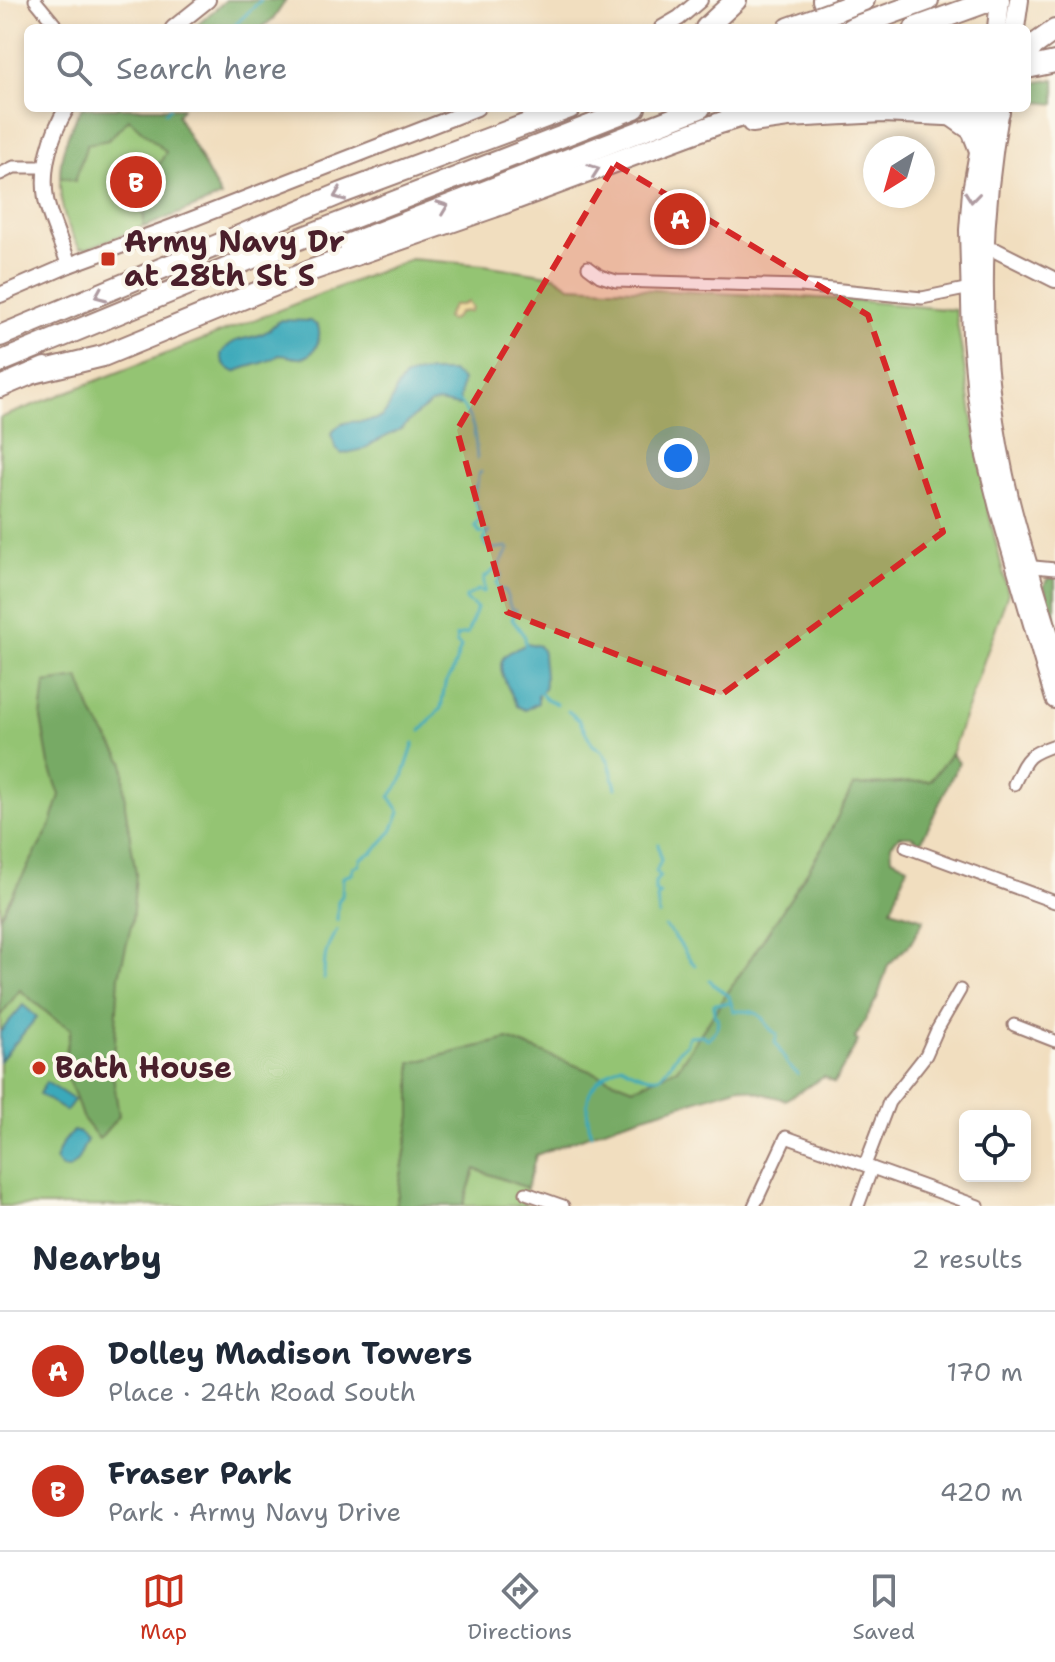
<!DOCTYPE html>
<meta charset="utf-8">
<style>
:root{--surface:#fff;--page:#f2f2f3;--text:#1f2937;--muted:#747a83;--line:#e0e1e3;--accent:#c8321e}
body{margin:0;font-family:"Shantell Sans",sans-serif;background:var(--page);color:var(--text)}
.controls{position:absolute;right:24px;bottom:24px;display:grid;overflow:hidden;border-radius:12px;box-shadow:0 4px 12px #0003}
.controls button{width:72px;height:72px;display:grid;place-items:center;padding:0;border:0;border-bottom:2px solid var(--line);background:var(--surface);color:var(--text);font:40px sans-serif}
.compass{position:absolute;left:863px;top:136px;width:72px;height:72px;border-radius:50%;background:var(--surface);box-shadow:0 4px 12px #0003;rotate:217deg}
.you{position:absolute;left:678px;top:458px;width:28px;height:28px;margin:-20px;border:6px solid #fff;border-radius:50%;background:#1a73e8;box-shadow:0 0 0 12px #1a73e833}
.badge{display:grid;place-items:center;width:52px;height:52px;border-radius:50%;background:var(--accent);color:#fff;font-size:26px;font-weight:700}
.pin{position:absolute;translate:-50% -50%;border:4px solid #fff;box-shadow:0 2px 8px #0006}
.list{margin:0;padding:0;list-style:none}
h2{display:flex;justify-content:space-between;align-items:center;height:104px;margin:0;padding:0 32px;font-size:34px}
h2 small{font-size:26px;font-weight:400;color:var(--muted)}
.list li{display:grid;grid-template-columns:52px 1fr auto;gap:24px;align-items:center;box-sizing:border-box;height:120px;padding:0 32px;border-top:2px solid var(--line)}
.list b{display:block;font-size:30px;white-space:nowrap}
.list p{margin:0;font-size:26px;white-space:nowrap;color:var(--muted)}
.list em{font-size:26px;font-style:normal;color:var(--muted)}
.icon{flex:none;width:44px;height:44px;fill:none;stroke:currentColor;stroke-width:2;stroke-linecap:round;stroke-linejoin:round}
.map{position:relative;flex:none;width:1055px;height:1206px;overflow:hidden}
.search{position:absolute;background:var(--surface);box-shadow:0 4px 12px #0003;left:24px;right:24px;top:24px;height:88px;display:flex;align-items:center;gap:20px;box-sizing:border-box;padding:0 28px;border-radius:12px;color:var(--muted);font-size:30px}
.sheet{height:344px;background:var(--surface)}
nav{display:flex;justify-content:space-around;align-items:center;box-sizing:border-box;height:112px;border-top:2px solid var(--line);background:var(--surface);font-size:22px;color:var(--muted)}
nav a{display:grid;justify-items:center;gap:4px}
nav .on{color:var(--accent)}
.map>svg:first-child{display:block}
</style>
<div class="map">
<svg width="1055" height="1206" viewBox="0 0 1055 1206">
<rect width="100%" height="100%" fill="#fbf7ec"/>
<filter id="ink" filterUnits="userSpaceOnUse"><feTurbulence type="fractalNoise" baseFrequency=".0125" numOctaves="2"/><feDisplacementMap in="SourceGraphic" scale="16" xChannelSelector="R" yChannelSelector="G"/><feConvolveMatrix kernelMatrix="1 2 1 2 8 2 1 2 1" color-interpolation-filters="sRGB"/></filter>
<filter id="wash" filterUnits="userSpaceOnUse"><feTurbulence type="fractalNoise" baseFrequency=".006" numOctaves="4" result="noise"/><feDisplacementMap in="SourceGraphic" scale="32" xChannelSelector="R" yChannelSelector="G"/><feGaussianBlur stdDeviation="1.8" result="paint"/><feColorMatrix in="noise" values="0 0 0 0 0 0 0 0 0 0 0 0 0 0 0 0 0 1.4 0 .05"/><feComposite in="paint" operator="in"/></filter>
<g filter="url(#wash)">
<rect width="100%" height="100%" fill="#f1debf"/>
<g fill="#94c473" stroke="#6f724f" stroke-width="2">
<path d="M 82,108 L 182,108 L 177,115 L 221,197 L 88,248 L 80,248 C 51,205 55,150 82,108 Z"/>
<polygon points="411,259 484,265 555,276 570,286 838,299 955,310 987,505 1008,593 951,754 930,781 853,787 823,846 790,899 677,1069 633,1088 508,1039 412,1063 411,1117 396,1206 0,1206 0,418"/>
<polygon points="475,1169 527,1188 522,1202 530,1206 463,1206"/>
</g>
<g fill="#77aa65" stroke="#606448" stroke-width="2">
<polygon points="226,0 286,0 274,18 261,28 194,28"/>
<polygon points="1055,79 1055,104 1027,101 1027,84"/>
<path d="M 82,108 L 182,108 L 177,115 L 221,197 L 144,227 L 143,193 L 166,152 L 129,119 L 108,140 L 87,144 L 75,181 L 60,177 C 60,151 68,130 82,108 Z"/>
<polygon points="1055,577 1055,622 1044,586 1047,579"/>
<polygon points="79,678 93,715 124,763 125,805 136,874 132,922 119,976 113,1075 119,1116 99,1139 82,1117 74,1093 62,1068 71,1029 52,1017 20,990 0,1016 0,916 50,827 60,795 49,764 41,718 45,683"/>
<polygon points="951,754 959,762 921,842 911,836 899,836 891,845 892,858 908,866 891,909 924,919 911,943 888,965 878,996 855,1039 858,1041 834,1083 824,1077 785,1100 740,1087 618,1124 536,1155 527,1188 475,1169 463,1206 396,1206 411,1117 411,1063 508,1039 633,1088 677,1069 790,899 823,846 853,786 930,781"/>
</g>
<polygon fill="#eeda9e" stroke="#9c7c64" stroke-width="2" points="468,302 472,307 470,311 460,312 453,319 449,320 446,318 453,305 462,305"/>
<g fill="#3ba9ba" stroke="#426472" stroke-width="2">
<path d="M 281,320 L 310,321 L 318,326 C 322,339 315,357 300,358 C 293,358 286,355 279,355 C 266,365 250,364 235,372 C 227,369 222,363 221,354 C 235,334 247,342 266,332 C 272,328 274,323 281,320 Z"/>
<path d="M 441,372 L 452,372 L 462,380 L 459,406 L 438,402 L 431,404 L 417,414 L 401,429 L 375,442 L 364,449 L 342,454 L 336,449 L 331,434 C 346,414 358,426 377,419 C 395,412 391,382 410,375 C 419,372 431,372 441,372 Z"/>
<path d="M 527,643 L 539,646 L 543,652 C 543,665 547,676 544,690 L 538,694 L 538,703 L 525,710 L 517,706 C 512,693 494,668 504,657 C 509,650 520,649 527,643 Z"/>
<polygon points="23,1005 37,1017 0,1061 0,1032"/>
<polygon points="46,1082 74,1100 66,1111 39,1094"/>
<polygon points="73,1131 80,1133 87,1140 77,1161 69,1169 62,1168 55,1160 62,1144"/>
</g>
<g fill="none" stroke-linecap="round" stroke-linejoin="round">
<g stroke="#3ba9ba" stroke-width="3">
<polyline points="232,28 261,0"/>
<polyline points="166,112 170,108"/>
<path d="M 457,400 C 475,419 475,434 477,459"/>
<polyline points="481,472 478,475 477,486 475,486 475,496 472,497 478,507 478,516 481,518 475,526 480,533 489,532 484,540 486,546 492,549 507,547 509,549 498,567 501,575 497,583 498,588 505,591 511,609 516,611 512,619 525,637 526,649"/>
<polyline points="538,690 546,699 557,704"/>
<polyline points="568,711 579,720 593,745 602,751 609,762 616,788"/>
<polyline points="421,731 441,708 445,684 452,673 461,647 457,644 456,636 467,634 477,608 466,600 466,597 478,590 484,592 484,578 498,567"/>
<polyline points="658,844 661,860 656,872 660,876 655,882 655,891 660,895 657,898 659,915"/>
<polyline points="337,920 338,901 342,896 343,877 352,874 353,867 359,865 361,858 373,852 392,831 400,812 390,797 402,780 414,743"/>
<path d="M 665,927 C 679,937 683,954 695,965"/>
<path d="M 324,979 C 324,957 325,948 337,930"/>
<path d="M 710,980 L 714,985 L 729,996 L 733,1011 C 741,1011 752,1010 759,1015 C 767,1021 766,1028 777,1034 L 775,1042 L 788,1065 L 798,1074"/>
<path d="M 591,1134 C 582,1097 587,1083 621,1065 C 628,1070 652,1081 660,1076 C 666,1072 676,1054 681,1048 L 686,1045 L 689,1036 L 702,1035 L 708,1039 L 717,1029 L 718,1019 L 714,1015 L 714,1004 L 731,1003"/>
</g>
</g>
</g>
<g filter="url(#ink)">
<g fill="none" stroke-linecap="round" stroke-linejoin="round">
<g stroke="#9e7e75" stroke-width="15">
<g id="minor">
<polyline points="35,0 58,28"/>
<polyline points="0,174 14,167 46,167"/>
<polyline points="588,267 600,276 616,281 801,286 922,298 975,287"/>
<polyline points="1024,566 1055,569"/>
<path d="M 1014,784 C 1027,757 1026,755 1055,745"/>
<polyline points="906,847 1055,902"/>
<polyline points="1014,1025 1055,1041"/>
<polyline points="865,1165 889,1102 926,1055 937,1030 960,990"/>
<polyline points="526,1193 563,1206"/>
<polyline points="754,1206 786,1137 978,1206"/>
<polyline points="858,1206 872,1168"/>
</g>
</g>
<g stroke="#9e7e75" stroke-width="18">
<g id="tertiary">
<polyline points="173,28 208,0"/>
<polyline points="662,28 679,18 700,0"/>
<path d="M 67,108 C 51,134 41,168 46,199 C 49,218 63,246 69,265"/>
<polyline points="978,247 997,251 1055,280"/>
<polyline points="0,295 69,265 172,227 477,108"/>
</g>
</g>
<g stroke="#9e7e75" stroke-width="22">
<g id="primary">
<polyline points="997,28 1000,0"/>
<polyline points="1015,28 1019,0"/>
<polyline points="987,108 972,191 969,230 972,338 977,394 986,456 999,508 1055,699"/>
<path d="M 1000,108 C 976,241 978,371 1010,502 C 1023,554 1040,604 1055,655"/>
</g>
</g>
<g stroke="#9e7e75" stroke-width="24">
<g id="motorway">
<polyline points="823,0 835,28"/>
<polyline points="838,10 864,0"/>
<polyline points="706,28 736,0"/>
<polyline points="789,28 819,17"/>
<polyline points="852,28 928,0"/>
<polyline points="915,28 992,0"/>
<polyline points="1027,54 1034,45 1055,30"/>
<polyline points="1027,68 1055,62"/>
<polyline points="952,116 972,130 979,148"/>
<polyline points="752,122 788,117 883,112 986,117 999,112"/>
<polyline points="349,244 700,108"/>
<polyline points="0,336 342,193 570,108"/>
<polyline points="0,362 301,238 635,108"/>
<polyline points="33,373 103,356 312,270 494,207 720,123 768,108"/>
<polyline points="0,387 45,368"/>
</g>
</g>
<use href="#minor" stroke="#fff" stroke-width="11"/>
<use href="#tertiary" stroke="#fff" stroke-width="14"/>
<use href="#primary" stroke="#fff" stroke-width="18"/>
<use href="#motorway" stroke="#fff" stroke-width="20"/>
<g stroke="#9e7e75" stroke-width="24" stroke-linecap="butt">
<polyline id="motorway-bridge" points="819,17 838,10"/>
</g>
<use href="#motorway-bridge" stroke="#fff" stroke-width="20"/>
</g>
<defs><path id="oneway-chevron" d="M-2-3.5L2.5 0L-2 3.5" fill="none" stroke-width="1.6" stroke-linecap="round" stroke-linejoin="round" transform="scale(2)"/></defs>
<g stroke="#ae9aa0">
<use href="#oneway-chevron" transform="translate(594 170) rotate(-20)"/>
<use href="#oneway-chevron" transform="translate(339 195) rotate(158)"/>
<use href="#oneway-chevron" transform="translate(972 197) rotate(96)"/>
<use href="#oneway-chevron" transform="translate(443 207) rotate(-21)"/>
<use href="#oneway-chevron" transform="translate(100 295) rotate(157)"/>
</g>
</g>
<path fill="#d62828" fill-opacity="0.2" stroke="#d62828" stroke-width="6" stroke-dasharray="16 10" stroke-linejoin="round" d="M 615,164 L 868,315 L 943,532 L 721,695 L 507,612 L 457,430 Z"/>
<g fill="#c8321e" stroke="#fbf7ec" stroke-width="3">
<rect x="100" y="251" width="16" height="16" rx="4"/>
<circle cx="39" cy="1068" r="8"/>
</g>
<g text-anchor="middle" stroke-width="8" stroke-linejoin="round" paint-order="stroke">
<g font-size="30" font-weight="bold" fill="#4a1f2b" stroke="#fbf7ec" text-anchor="start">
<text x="124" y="252">Army Navy Dr<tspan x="124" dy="34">at 28th St S</tspan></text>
<text x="55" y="1078">Bath House</text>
</g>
</g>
</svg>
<div class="controls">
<button><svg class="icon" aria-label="locate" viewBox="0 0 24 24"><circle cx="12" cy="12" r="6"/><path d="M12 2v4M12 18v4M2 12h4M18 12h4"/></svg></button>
</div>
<svg class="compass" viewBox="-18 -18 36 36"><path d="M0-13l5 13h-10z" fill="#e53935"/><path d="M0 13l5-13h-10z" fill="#747a83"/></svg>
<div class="you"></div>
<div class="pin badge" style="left:680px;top:219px">A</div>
<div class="pin badge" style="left:136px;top:182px">B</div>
<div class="search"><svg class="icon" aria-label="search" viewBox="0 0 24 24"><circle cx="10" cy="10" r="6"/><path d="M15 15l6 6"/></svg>Search here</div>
</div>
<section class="sheet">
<h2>Nearby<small>2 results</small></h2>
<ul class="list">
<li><span class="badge">A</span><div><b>Dolley Madison Towers</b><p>Place · 24th Road South</p></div><em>170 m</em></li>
<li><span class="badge">B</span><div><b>Fraser Park</b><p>Park · Army Navy Drive</p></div><em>420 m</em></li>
</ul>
</section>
<nav>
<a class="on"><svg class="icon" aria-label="map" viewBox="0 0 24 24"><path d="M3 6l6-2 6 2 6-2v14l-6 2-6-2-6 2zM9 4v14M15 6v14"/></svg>Map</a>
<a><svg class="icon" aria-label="directions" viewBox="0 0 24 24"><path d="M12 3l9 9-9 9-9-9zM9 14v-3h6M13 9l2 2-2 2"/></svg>Directions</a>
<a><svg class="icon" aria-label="saved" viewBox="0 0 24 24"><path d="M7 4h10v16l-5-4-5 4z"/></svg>Saved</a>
</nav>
